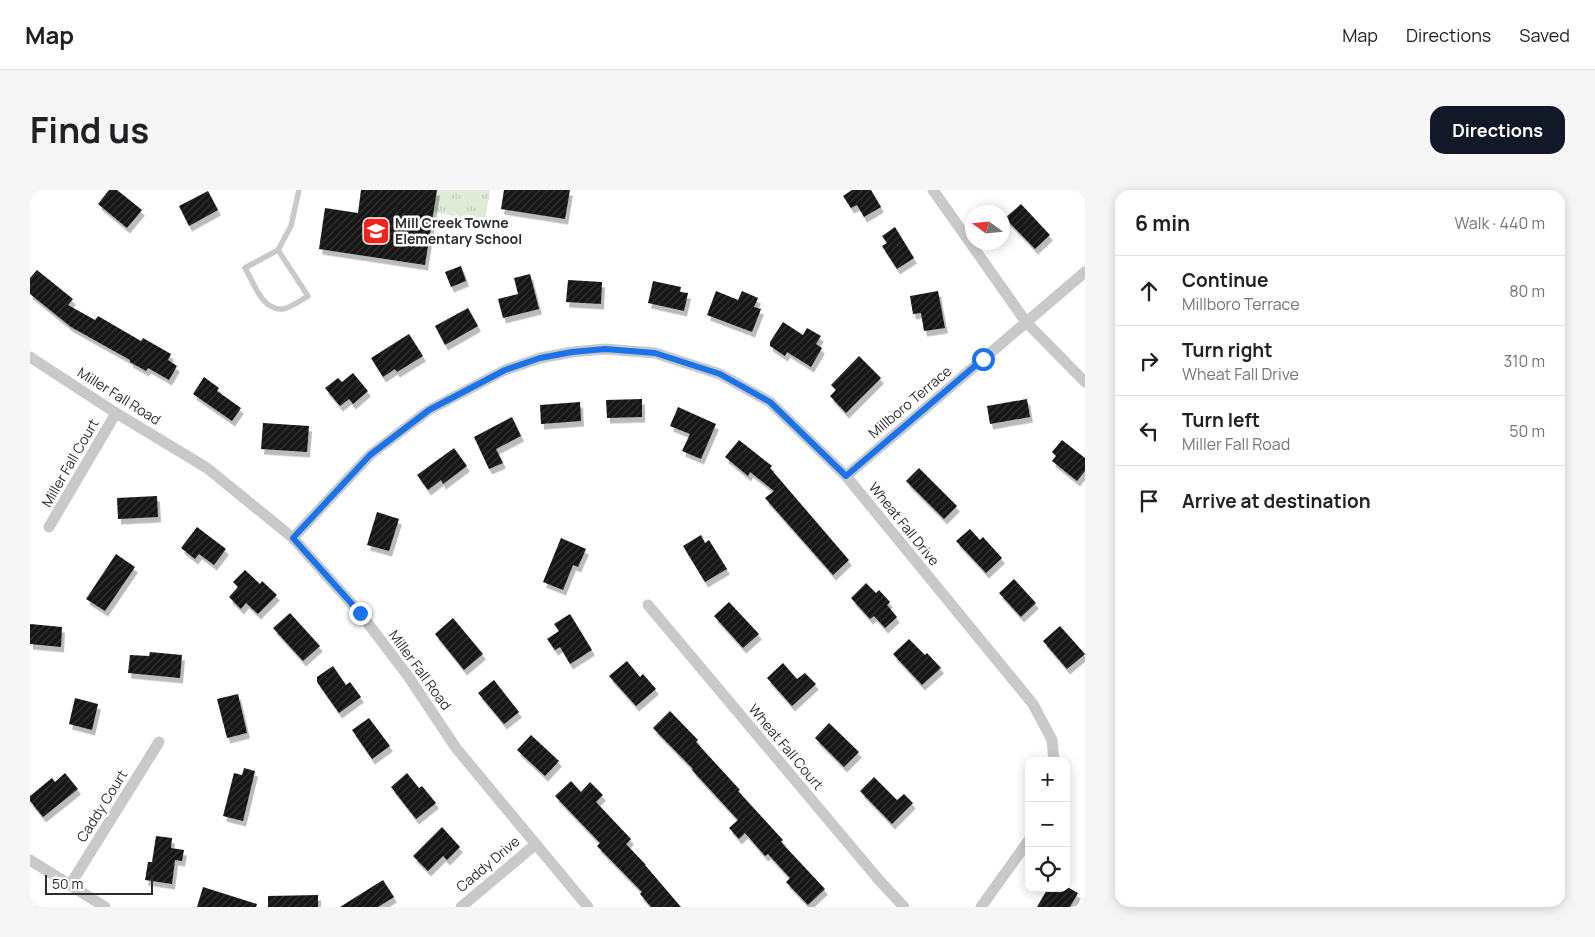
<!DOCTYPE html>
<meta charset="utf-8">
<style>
:root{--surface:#fff;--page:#f6f6f6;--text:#202124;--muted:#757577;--line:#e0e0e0;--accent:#111827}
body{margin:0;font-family:Manrope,sans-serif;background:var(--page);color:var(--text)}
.controls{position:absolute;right:15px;bottom:15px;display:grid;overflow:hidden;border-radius:10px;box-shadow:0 2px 12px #0003}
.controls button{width:45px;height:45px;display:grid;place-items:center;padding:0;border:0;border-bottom:1px solid var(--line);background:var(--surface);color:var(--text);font:25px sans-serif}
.compass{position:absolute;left:935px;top:15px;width:45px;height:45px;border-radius:50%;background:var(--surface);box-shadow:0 2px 12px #0003;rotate:285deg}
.scale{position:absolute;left:15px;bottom:12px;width:108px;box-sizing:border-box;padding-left:5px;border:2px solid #2c2c2c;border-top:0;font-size:14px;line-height:18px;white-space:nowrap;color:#2c2c2c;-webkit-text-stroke:4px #fff;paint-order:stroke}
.stop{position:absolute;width:15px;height:15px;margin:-11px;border:4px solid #1a73e8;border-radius:50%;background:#fff}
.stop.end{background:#1a73e8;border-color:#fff;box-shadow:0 1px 5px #0008}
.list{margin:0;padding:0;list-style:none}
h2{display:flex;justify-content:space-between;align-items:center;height:65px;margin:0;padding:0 20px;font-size:21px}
h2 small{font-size:16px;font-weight:400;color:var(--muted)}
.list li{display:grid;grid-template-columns:32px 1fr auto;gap:15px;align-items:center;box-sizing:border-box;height:70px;padding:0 20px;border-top:1px solid var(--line)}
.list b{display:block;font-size:19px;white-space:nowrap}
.list p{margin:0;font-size:16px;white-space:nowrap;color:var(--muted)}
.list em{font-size:16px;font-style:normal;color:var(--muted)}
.icon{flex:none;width:28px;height:28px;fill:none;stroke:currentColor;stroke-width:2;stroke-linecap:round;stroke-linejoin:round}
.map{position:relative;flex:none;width:1055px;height:717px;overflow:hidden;border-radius:15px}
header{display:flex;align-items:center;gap:30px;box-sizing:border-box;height:70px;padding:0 25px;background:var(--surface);border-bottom:1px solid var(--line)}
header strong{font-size:24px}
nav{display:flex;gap:28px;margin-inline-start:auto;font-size:18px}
.intro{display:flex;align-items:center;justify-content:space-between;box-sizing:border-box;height:120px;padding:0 30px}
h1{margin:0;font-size:35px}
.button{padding:12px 22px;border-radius:15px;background:var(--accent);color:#fff;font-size:18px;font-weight:700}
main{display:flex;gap:30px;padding:0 30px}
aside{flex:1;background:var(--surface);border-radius:15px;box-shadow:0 2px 12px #0003}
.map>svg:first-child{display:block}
</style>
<header>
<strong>Map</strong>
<nav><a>Map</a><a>Directions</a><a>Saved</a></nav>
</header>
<div class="intro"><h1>Find us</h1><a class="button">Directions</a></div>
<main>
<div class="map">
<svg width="1055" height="717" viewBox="0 0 1055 717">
<defs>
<pattern id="park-tufts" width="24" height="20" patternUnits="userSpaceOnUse" patternTransform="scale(1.25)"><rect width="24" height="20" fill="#e0ebd8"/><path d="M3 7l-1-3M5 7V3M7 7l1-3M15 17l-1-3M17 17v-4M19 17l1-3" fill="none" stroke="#c0caba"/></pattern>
<pattern id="building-hatch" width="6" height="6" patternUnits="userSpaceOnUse" patternTransform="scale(1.25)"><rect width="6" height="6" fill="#131313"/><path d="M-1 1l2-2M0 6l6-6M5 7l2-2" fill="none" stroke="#363636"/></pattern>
<filter id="shadow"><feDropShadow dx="3" dy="5.5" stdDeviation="0" flood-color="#0004"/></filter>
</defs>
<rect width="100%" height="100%" fill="#fff"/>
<polygon fill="url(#park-tufts)" points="407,0 460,0 455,32 403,22"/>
<g fill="url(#building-hatch)" filter="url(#shadow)">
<polygon points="79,0 87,0 112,20 97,38 68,14"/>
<polygon points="331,0 407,0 395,75 289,59 295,18 328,23"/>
<polygon points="474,0 540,0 535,29 471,19"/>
<polygon points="822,0 841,0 851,17 834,27 827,15 821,18 813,6"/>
<polygon points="178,1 188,20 159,36 149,16"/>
<polygon points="991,14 1020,45 1005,59 975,28"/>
<polygon points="865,37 884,68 867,79 852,56 857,53 852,46"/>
<polygon points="431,76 436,91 421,97 415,82"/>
<polygon points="7,80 43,109 38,115 65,130 68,126 111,151 113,148 141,164 138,170 147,176 139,190 118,178 116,181 100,172 100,170 41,137 0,104 0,88"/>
<polygon points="500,84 509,119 473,128 468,109 488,104 484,88"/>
<polygon points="538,90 572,92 571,114 536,112"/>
<polygon points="623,91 651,97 650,102 658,103 654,121 618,113"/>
<polygon points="686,101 708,110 712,101 728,108 724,117 731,119 722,142 677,125"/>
<polygon points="908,101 915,138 894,141 891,123 883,124 880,106"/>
<polygon points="438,118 448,136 415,155 405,136"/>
<polygon points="753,132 773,145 777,138 791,146 786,154 792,158 781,177 757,162 755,166 740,156 740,152"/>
<polygon points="379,144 393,166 367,182 365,179 353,187 341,168"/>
<polygon points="829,166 851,188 816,223 800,206 806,200 801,195"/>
<polygon points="323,183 338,201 323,214 319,209 310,216 295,198 308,188 312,192"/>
<polygon points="174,187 189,198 187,201 211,218 202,231 163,204"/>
<polygon points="612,209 612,227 577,228 576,210"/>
<polygon points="997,209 1000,227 960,234 957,216"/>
<polygon points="550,212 551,231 511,234 510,215"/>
<polygon points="648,217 686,234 671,269 652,261 660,244 640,236"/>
<polygon points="482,227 491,246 466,259 473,273 459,279 444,247"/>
<polygon points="233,233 279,236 277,262 231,259"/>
<polygon points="709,250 742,276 740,278 819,370 803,385 735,308 744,301 720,282 718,286 695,267"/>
<polygon points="1032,250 1055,268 1055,281 1047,291 1022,271 1026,266 1022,262"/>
<polygon points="424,258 437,276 413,294 411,290 398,300 387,285"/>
<polygon points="889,278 927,316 914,329 876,291"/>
<polygon points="127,306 128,327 88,329 87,308"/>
<polygon points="347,322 369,329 359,361 337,355"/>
<polygon points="167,337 196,359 184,375 169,364 165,369 151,358"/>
<polygon points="940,339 950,350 953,347 972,368 956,383 926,351"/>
<polygon points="671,345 675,353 679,350 697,379 675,392 653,356"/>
<polygon points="531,348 556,359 548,377 543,375 533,400 513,392"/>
<polygon points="86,364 105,377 75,421 56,409"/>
<polygon points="215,380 230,394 232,391 247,405 228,424 216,413 211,419 199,407 208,397 203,392"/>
<polygon points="984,389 1006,413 991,427 969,403"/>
<polygon points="836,393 846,403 849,400 860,412 857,415 867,427 855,438 844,426 840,429 821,408"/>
<polygon points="699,412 729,444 713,458 684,426"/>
<polygon points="260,423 290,456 273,471 243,438"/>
<polygon points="540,424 562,460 540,474 530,457 525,460 517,449 529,441 524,434"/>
<polygon points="423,428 453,464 434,480 405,444"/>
<polygon points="0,434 32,437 31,457 0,454"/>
<polygon points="1030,436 1055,464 1037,479 1013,451"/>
<polygon points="879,449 895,465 897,463 911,478 892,495 863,464"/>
<polygon points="120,462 152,465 150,488 98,483 100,465 119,466"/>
<polygon points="597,471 610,487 613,484 626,499 606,516 579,486"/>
<polygon points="753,473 767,489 775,483 786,494 762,516 737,488"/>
<polygon points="303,476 316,495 320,492 331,507 309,523 287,492 287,487"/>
<polygon points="464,490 489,522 474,534 448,503"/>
<polygon points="208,504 217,543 197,548 187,509"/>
<polygon points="45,508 68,514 62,540 39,534"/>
<polygon points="640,521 668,550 666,552 710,600 708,601 753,650 751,652 795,699 778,715 756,692 760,688 738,664 735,666 715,643 709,649 699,638 708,630 662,580 663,579 623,538"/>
<polygon points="339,528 360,556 342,569 322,540"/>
<polygon points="799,533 829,562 814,577 785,548"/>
<polygon points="501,545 529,571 515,586 487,560"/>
<polygon points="214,578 225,581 213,631 193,626 204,583 212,585"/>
<polygon points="35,583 48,599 13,627 0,611 0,606 22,588 25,592"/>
<polygon points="377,583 389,598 392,596 406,613 386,629 361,597"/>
<polygon points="844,587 867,610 874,604 883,613 862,634 830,601"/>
<polygon points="541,591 551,602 560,592 573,605 566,612 601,649 596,654 616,675 615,675 651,717 621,717 610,704 612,702 567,656 570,653 525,606"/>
<polygon points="412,637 430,657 417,670 413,666 398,681 383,666"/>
<polygon points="126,646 142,648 141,658 154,660 152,671 145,670 142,694 115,690 118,672 122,672"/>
<polygon points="353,690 364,707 348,717 310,717"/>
<polygon points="173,697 227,714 226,717 167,717"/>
<polygon points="1018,698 1039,698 1048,703 1040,717 1007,717"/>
<polygon points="288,705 288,717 238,717 238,706"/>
</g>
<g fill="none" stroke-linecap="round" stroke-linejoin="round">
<path stroke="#c9c9c9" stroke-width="5.5" d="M 248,60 L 278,106 C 271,110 261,118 253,119 C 232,121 224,93 215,78 L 248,60 L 261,36 L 269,0"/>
<g stroke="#c9c9c9" stroke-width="11">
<polyline points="903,0 996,132 1055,192"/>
<polyline points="0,167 86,223 177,278 263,348 330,423 378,486 426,558 558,717"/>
<polyline points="816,286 1055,82"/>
<polyline points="19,337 86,223"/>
<polyline points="263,348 340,265 399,220 475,180 510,168 542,162 575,159 625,163 690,184 740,212 816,286 1003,514 1022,550 1024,571"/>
<polyline points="618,415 849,690 874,717"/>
<polyline points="0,670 75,717"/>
<polyline points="40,695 129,552"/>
<polyline points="431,717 506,654"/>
<polyline points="951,717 999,650"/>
</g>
</g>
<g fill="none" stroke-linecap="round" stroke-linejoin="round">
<polyline stroke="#1a73e8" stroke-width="6" points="330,423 263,348 340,265 399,220 475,180 510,168 542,162 575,159 625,163 690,184 740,212 816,286 953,169"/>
</g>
<defs>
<g id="school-square" transform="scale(1.4375)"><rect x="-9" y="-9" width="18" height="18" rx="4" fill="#f12320" stroke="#fff"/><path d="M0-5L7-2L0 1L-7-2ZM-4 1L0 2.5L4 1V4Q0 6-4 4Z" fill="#fff"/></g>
</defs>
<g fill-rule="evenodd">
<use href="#school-square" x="346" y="41"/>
</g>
<g text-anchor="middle" stroke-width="5" stroke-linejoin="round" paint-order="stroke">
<g font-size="14" font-weight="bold" fill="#2c2c2c" stroke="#fff" text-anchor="start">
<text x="365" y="38">Mill Creek Towne<tspan x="365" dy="16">Elementary School</tspan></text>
</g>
<g font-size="14" fill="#2c2c2c" stroke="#fff">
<text transform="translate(89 206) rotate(32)" y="5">Miller Fall Road</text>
<text transform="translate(880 212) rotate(-40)" y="5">Millboro Terrace</text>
<text transform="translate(40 273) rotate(-60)" y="5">Miller Fall Court</text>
<text transform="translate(874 334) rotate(51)" y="5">Wheat Fall Drive</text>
<text transform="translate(390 480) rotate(54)" y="5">Miller Fall Road</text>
<text transform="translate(756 557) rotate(50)" y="5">Wheat Fall Court</text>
<text transform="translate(72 616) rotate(-58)" y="5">Caddy Court</text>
<text transform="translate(458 674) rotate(-40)" y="5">Caddy Drive</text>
</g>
</g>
</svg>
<div class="controls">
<button>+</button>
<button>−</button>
<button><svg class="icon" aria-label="locate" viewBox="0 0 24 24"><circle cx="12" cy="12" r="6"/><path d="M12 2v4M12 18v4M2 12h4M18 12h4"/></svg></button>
</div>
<svg class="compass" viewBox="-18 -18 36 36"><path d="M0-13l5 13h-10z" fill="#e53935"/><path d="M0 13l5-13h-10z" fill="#757577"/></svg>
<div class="scale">50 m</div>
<div class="stop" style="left:953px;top:169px"></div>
<div class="stop end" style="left:330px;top:423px"></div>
</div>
<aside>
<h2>6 min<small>Walk · 440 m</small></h2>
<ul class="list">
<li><svg class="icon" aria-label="ahead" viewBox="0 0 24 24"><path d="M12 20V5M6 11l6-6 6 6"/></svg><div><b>Continue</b><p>Millboro Terrace</p></div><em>80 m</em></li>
<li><svg class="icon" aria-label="right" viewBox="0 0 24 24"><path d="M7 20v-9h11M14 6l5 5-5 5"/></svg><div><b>Turn right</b><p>Wheat Fall Drive</p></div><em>310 m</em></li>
<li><svg class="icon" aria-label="left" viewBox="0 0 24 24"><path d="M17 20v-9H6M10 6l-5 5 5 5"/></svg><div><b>Turn left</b><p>Miller Fall Road</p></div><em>50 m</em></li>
<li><svg class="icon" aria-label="arrive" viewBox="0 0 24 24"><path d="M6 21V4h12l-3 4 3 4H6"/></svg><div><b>Arrive at destination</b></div></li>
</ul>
</aside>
</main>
